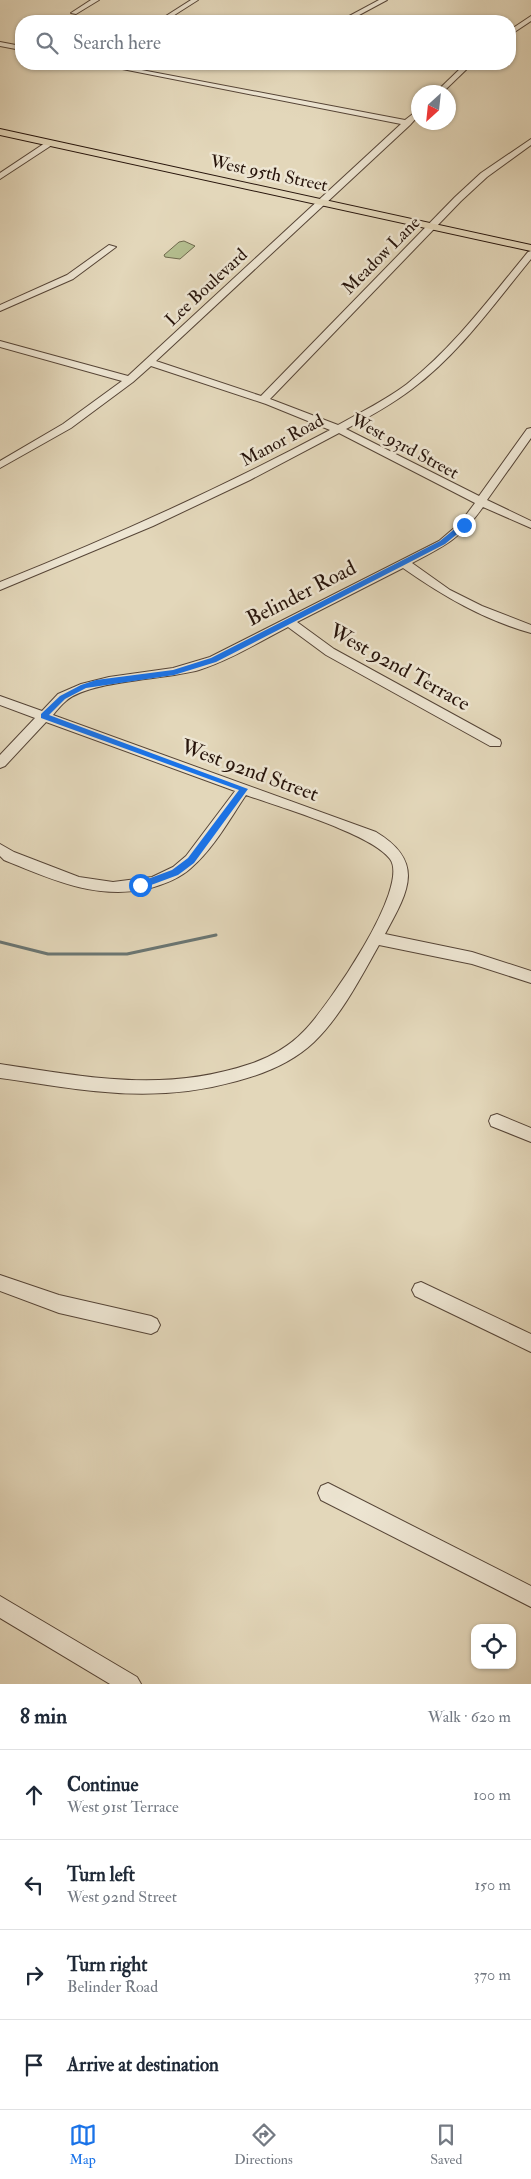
<!DOCTYPE html>
<meta charset="utf-8">
<style>
:root{--surface:#fff;--page:#f6f6f7;--text:#1f2937;--muted:#747a83;--line:#e0e1e3;--accent:#1a73e8}
body{margin:0;font-family:"IM FELL Double Pica",serif;background:var(--page);color:var(--text)}
.controls{position:absolute;right:15px;bottom:15px;display:grid;overflow:hidden;border-radius:10px;box-shadow:0 1px 4px #0004}
.controls button{width:45px;height:45px;display:grid;place-items:center;padding:0;border:0;border-bottom:1px solid var(--line);background:var(--surface);color:var(--text);font:25px sans-serif}
.compass{position:absolute;left:411px;top:85px;width:45px;height:45px;border-radius:50%;background:var(--surface);box-shadow:0 1px 4px #0004;rotate:207deg}
.stop{position:absolute;width:15px;height:15px;margin:-11px;border:4px solid #1a73e8;border-radius:50%;background:#fff}
.stop.end{background:#1a73e8;border-color:#fff;box-shadow:0 1px 5px #0008}
.list{margin:0;padding:0;list-style:none}
h2{display:flex;justify-content:space-between;align-items:center;height:65px;margin:0;padding:0 20px;font-size:21px}
h2 small{font-size:16px;font-weight:400;color:var(--muted)}
.list li{display:grid;grid-template-columns:32px 1fr auto;gap:15px;align-items:center;box-sizing:border-box;height:90px;padding:0 20px;border-top:1px solid var(--line)}
.list b{display:block;font-size:19px;white-space:nowrap}
.list p{margin:0;font-size:16px;white-space:nowrap;color:var(--muted)}
.list em{font-size:16px;font-style:normal;color:var(--muted)}
.icon{flex:none;width:28px;height:28px;fill:none;stroke:currentColor;stroke-width:2;stroke-linecap:round;stroke-linejoin:round}
.map{position:relative;flex:none;width:531px;height:1684px;overflow:hidden}
.search{position:absolute;background:var(--surface);box-shadow:0 1px 4px #0004;left:15px;right:15px;top:15px;height:55px;display:flex;align-items:center;gap:12px;box-sizing:border-box;padding:0 18px;border-radius:20px;color:var(--muted);font-size:19px}
.sheet{height:425px;background:var(--surface)}
nav{display:flex;justify-content:space-around;align-items:center;box-sizing:border-box;height:70px;border-top:1px solid var(--line);background:var(--surface);font-size:14px;color:var(--muted)}
nav a{display:grid;justify-items:center;gap:2px}
nav .on{color:var(--accent)}
.map>svg:first-child{display:block}
</style>
<div class="map">
<svg width="531" height="1684" viewBox="0 0 531 1684">
<rect width="100%" height="100%" fill="#e3d7ba"/>
<filter id="stains"><feTurbulence type="fractalNoise" baseFrequency=".004" numOctaves="4"/><feColorMatrix values="0 0 0 0 .2 0 0 0 0 .09 0 0 0 0 .02 0 0 0 .5 -.17"/></filter>
<radialGradient id="worn" r=".72"><stop offset=".6" stop-color="#630" stop-opacity="0"/><stop offset="1" stop-color="#630" stop-opacity=".3"/></radialGradient>
<polygon fill="#b4be8f" stroke="#6e694d" points="184,241 195,246 180,259 165,257 164,255 179,242"/>
<g fill="none" stroke-linecap="round" stroke-linejoin="round">
<polyline stroke="#6a7673" stroke-width="3" points="0,942 48,954 127,954 216,935"/>
<g stroke="#564537" stroke-width="2">
<g id="minor">
<polygon points="91,0 99,0 76,14 71,13"/>
<polygon points="191,0 198,0 165,21 158,21"/>
<polygon points="379,0 387,0 348,21 340,21"/>
<polygon points="531,16 531,21 510,35 510,30"/>
<polygon points="0,42 21,46 21,50 0,46"/>
<path d="M 97,64 L 110,64 L 405,120 L 418,110 L 418,116 L 410,125 L 156,361 L 261,396 L 455,197 L 481,173 L 531,139 L 531,145 L 487,177 L 461,201 L 270,399 L 338,425 C 361,412 386,400 407,384 C 454,347 490,298 528,252 L 531,251 L 531,259 C 494,304 459,354 412,389 C 391,405 369,417 346,429 L 479,496 L 527,429 L 531,428 L 531,438 L 487,500 L 531,521 L 531,528 L 483,507 C 461,538 445,546 412,563 L 450,590 L 482,606 L 531,625 L 531,633 C 484,620 443,596 403,568 L 297,622 L 334,649 L 500,740 L 501,743 L 500,746 L 490,746 L 326,655 L 288,627 C 259,642 230,660 199,670 C 164,680 90,680 66,701 C 61,705 57,710 53,715 L 376,832 C 426,862 408,892 385,934 L 472,952 L 531,971 L 531,983 L 472,964 L 379,945 C 361,977 341,1016 314,1042 C 293,1062 264,1074 237,1081 C 150,1105 85,1090 0,1078 L 0,1064 C 87,1077 163,1093 250,1064 C 269,1058 290,1046 304,1031 C 327,1008 411,887 390,859 C 372,834 279,807 246,795 C 229,820 214,848 191,868 C 179,879 162,885 147,889 C 95,900 51,879 4,860 L 0,856 L 0,844 L 14,852 L 79,877 L 113,882 L 152,877 L 173,867 L 186,856 L 235,791 L 46,722 L 5,766 L 0,768 L 0,755 L 35,718 L 0,705 L 0,696 L 42,711 L 58,694 L 81,684 L 109,677 L 173,668 L 210,657 L 439,541 L 460,523 L 475,503 L 339,433 L 250,480 L 153,526 L 0,590 L 0,582 C 113,537 223,487 330,430 L 266,404 L 151,366 L 133,382 L 71,428 L 0,468 L 0,461 L 63,424 L 122,381 L 0,347 L 0,341 L 128,376 L 401,124 Z"/>
<polygon points="465,64 472,64 443,92 436,92"/>
<polygon points="48,141 55,143 0,179 0,173"/>
<polygon points="109,245 116,247 73,279 0,311 0,305 67,275"/>
<polygon points="497,1114 531,1128 531,1142 491,1126 489,1121 491,1116"/>
<polygon points="0,1275 59,1295 151,1316 157,1319 160,1325 157,1331 151,1334 59,1313 0,1291"/>
<polygon points="421,1282 531,1334 531,1352 415,1296 412,1290 415,1284"/>
<polygon points="328,1483 531,1586 531,1607 321,1500 318,1493 321,1486"/>
<polygon points="0,1596 137,1677 141,1684 110,1684 0,1618"/>
</g>
</g>
<g stroke="#27140b" stroke-width="2">
<polygon id="major" points="0,129 531,245 531,251 0,135"/>
</g>
<use href="#minor" fill="#ede5d2" fill-rule="evenodd"/>
<use href="#major" fill="#e3d7ba" fill-rule="evenodd"/>
</g>
<polygon fill="#1a73e8" points="462,523 468,525 445,544 216,662 174,675 86,688 65,699 49,715 248,789 194,863 178,875 143,888 137,888 137,883 172,870 188,858 239,790 41,718 41,714 60,696 81,685 96,680 173,670 211,658 440,541"/>
<g text-anchor="middle" stroke-width="5" stroke-linejoin="round" paint-order="stroke">
<g font-size="18" fill="#27140b" stroke="#ede5d2">
<text transform="translate(269 173) rotate(12)" y="6">West 95th Street</text>
<text transform="translate(381 255) rotate(-45)" y="6">Meadow Lane</text>
<text transform="translate(206 287) rotate(-43)" y="6">Lee Boulevard</text>
<text transform="translate(282 440) rotate(-28)" y="6">Manor Road</text>
<text transform="translate(405 446) rotate(28)" y="6">West 93rd Street</text>
</g>
<g font-size="21" fill="#27140b" stroke="#ede5d2">
<text transform="translate(301 593) rotate(-27)" y="7">Belinder Road</text>
<text transform="translate(400 667) rotate(29)" y="7">West 92nd Terrace</text>
<text transform="translate(250 770) rotate(20)" y="7">West 92nd Street</text>
</g>
</g>
<rect width="100%" height="100%" filter="url(#stains)"/>
<rect width="100%" height="100%" fill="url(#worn)"/>
</svg>
<div class="controls">
<button><svg class="icon" aria-label="locate" viewBox="0 0 24 24"><circle cx="12" cy="12" r="6"/><path d="M12 2v4M12 18v4M2 12h4M18 12h4"/></svg></button>
</div>
<svg class="compass" viewBox="-18 -18 36 36"><path d="M0-13l5 13h-10z" fill="#e53935"/><path d="M0 13l5-13h-10z" fill="#747a83"/></svg>
<div class="stop" style="left:140px;top:885px"></div>
<div class="stop end" style="left:464px;top:525px"></div>
<div class="search"><svg class="icon" aria-label="search" viewBox="0 0 24 24"><circle cx="10" cy="10" r="6"/><path d="M15 15l6 6"/></svg>Search here</div>
</div>
<section class="sheet">
<h2>8 min<small>Walk · 620 m</small></h2>
<ul class="list">
<li><svg class="icon" aria-label="ahead" viewBox="0 0 24 24"><path d="M12 20V5M6 11l6-6 6 6"/></svg><div><b>Continue</b><p>West 91st Terrace</p></div><em>100 m</em></li>
<li><svg class="icon" aria-label="left" viewBox="0 0 24 24"><path d="M17 20v-9H6M10 6l-5 5 5 5"/></svg><div><b>Turn left</b><p>West 92nd Street</p></div><em>150 m</em></li>
<li><svg class="icon" aria-label="right" viewBox="0 0 24 24"><path d="M7 20v-9h11M14 6l5 5-5 5"/></svg><div><b>Turn right</b><p>Belinder Road</p></div><em>370 m</em></li>
<li><svg class="icon" aria-label="arrive" viewBox="0 0 24 24"><path d="M6 21V4h12l-3 4 3 4H6"/></svg><div><b>Arrive at destination</b></div></li>
</ul>
</section>
<nav>
<a class="on"><svg class="icon" aria-label="map" viewBox="0 0 24 24"><path d="M3 6l6-2 6 2 6-2v14l-6 2-6-2-6 2zM9 4v14M15 6v14"/></svg>Map</a>
<a><svg class="icon" aria-label="directions" viewBox="0 0 24 24"><path d="M12 3l9 9-9 9-9-9zM9 14v-3h6M13 9l2 2-2 2"/></svg>Directions</a>
<a><svg class="icon" aria-label="saved" viewBox="0 0 24 24"><path d="M7 4h10v16l-5-4-5 4z"/></svg>Saved</a>
</nav>
